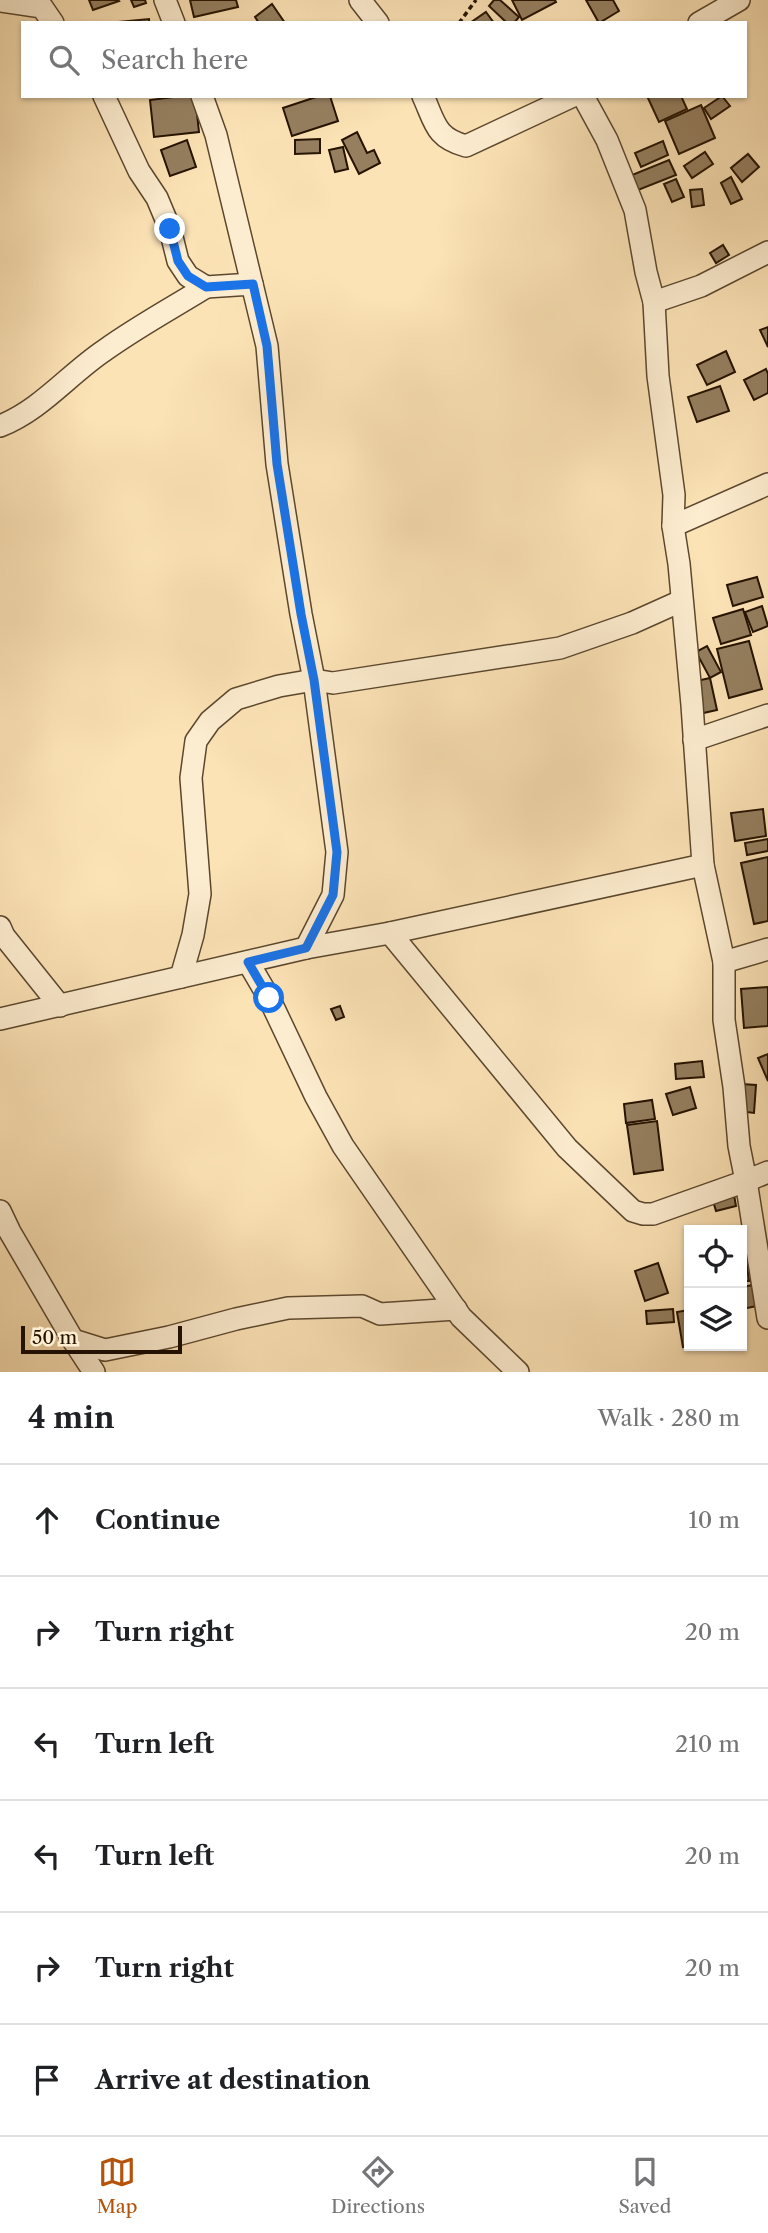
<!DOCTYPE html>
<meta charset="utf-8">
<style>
:root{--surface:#fff;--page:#f2f2f2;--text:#202124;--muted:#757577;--line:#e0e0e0;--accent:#b45309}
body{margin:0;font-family:"Libre Caslon Text",serif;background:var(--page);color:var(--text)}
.controls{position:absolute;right:21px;bottom:21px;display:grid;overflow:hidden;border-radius:0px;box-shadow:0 2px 5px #0004}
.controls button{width:63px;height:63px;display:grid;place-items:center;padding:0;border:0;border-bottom:2px solid var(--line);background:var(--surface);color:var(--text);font:35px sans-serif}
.scale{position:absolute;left:21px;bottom:18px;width:161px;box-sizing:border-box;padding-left:7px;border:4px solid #251300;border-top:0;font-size:19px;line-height:24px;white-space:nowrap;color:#251300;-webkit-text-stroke:5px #fdedd0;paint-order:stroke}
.stop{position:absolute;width:21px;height:21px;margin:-16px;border:5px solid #1a73e8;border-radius:50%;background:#fff}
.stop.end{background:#1a73e8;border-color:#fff;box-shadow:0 2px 7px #0008}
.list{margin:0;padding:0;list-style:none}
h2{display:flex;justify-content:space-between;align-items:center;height:91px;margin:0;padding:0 28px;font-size:30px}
h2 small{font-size:23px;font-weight:400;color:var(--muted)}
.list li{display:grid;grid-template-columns:46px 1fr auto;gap:21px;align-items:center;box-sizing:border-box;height:112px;padding:0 28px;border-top:2px solid var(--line)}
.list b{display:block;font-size:26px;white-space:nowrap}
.list em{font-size:23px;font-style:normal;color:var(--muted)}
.icon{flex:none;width:38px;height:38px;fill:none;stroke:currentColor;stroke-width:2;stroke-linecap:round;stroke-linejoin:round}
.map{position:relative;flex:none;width:768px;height:1372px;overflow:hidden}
.search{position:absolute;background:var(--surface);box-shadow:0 2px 5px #0004;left:21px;right:21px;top:21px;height:77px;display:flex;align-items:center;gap:18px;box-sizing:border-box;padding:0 24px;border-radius:0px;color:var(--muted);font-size:26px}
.sheet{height:763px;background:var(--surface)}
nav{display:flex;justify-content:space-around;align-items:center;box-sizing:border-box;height:98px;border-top:2px solid var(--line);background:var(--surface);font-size:19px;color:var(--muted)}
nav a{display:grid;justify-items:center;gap:4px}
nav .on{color:var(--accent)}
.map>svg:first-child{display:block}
</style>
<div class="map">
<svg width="768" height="1372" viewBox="0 0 768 1372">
<rect width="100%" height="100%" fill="#fce3b6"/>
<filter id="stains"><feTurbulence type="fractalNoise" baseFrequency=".00286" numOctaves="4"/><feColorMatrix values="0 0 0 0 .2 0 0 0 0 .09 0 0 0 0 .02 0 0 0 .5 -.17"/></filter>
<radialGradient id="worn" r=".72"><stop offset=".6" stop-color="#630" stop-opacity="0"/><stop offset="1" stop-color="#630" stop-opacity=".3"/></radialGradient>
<g fill="#957f5f" stroke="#251300" stroke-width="2">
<polygon points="89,0 118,0 119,1 93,10"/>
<polygon points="131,0 145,0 146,3 134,7"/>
<polygon points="190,0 236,0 238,7 194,17"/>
<polygon points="494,0 500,0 519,17 514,23 507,23 489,6"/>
<polygon points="512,0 555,0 556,2 522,20"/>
<polygon points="586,0 613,0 619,11 599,23"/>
<polygon points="272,4 285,23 259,23 255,17"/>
<polygon points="486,12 494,23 470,23"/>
<polygon points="149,19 149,23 119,23 119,22"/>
<polygon points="181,96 195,96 199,132 154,137 150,100"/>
<polygon points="319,96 330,96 338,121 292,136 283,108"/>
<polygon points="647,96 681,96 687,109 659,122"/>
<polygon points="722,96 730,106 711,119 704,108"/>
<polygon points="701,105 715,138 679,154 665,121"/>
<polygon points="357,132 367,153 374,150 380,163 359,174 342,140"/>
<polygon points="320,139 320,153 295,154 295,140"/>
<polygon points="187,140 196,167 170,176 161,150"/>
<polygon points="663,141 668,155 641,167 635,153"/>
<polygon points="343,147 348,169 335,172 329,150"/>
<polygon points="705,152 713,164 692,178 684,166"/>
<polygon points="748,154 759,167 742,182 731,168"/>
<polygon points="669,160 676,175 638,190 632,175"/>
<polygon points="731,177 742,199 731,204 721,183"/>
<polygon points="676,179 684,197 672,202 664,184"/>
<polygon points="702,189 704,205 692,207 690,190"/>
<polygon points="723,245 729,255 716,263 710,253"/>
<polygon points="768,327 768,347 760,330"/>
<polygon points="726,351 735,372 707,385 697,365"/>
<polygon points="766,369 768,374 768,393 754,400 744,380"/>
<polygon points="720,386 729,411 697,422 688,397"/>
<polygon points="757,577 763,597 733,606 727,585"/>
<polygon points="762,606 768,626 753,632 745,612"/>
<polygon points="743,609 751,635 721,644 713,618"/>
<polygon points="749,641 762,689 729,698 717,649"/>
<polygon points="707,646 721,672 710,678 696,652"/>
<polygon points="710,678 717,710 699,714 692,682"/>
<polygon points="763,809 766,836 735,841 731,813"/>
<polygon points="768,839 768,851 747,855 745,843"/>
<polygon points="768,857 768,921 754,924 741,863"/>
<polygon points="768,987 768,1026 744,1028 741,989"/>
<polygon points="340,1006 344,1017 336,1020 331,1009"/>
<polygon points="768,1054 768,1081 758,1058"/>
<polygon points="702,1061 704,1077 676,1079 675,1064"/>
<polygon points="741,1084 756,1085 754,1113 738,1111"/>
<polygon points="690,1087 696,1108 673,1115 666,1094"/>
<polygon points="652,1100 655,1119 626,1123 624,1104"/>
<polygon points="657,1121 663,1170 634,1174 627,1125"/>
<polygon points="734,1195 736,1206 716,1211 713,1201"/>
<polygon points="658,1263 668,1293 645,1301 635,1271"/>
<polygon points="747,1265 749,1281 742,1281 742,1266"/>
<polygon points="753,1285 757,1306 742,1309 742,1287"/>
<polygon points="673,1309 674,1322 647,1324 646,1311"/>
<polygon points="689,1310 689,1346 683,1347 677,1312"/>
</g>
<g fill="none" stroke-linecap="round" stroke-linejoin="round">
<g stroke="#5b472e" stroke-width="24">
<g id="minor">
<polyline points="165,0 174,23"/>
<polyline points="360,0 378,23"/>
<polyline points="0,1 42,7 53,23"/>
<polyline points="699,23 739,0"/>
<polyline points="104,96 139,171 157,198 170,229 178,261 188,276 206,287 252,284 267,346 277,464 301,614 314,680 337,852 333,895 306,948"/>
<polyline points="202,96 216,135 252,284"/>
<path d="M 423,96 C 435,122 435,138 466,146 L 573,96"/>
<polyline points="583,96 607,140 635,210 646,272 654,302 658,376 674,495 673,526 679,564 692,705 703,865 724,962 724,1020 734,1087 739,1146 746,1181 768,1172"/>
<polyline points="654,302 701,286 768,252"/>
<path d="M 0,426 C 41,410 69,374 105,350 C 137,327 172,308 206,287"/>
<polyline points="673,526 768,484"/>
<polyline points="694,740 768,715"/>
<polyline points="0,927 4,936 60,1006"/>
<polyline points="390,933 567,1148 633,1211 643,1214 653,1214 746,1181 768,1318"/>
<polyline points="248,962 269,998 316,1097 343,1146 461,1317 518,1372"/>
<polyline points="724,962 768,949"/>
<polyline points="181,977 193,935 200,894 191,778 196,741 210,721 236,699 279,686 314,680 333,683 560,648 632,623 681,601"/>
<polyline points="0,1019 306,948 390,933 703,865"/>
<polyline points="0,1211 10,1232 73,1340 105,1350 169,1337 236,1319 288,1308 362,1306 380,1314 456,1309"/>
<polyline points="73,1340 94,1372"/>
</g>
</g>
<polyline stroke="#251300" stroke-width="3.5" stroke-dasharray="5 3.5" stroke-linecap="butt" points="459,23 476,0"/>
<use href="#minor" stroke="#fdedd0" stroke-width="21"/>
</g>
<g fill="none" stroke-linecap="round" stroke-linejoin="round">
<polyline stroke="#1a73e8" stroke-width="9" points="170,229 178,261 188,276 206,287 253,284 267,346 277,464 301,614 314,680 337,852 333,895 306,948 248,962 269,998"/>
</g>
<rect width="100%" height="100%" filter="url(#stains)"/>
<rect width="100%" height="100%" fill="url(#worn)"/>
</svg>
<div class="controls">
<button><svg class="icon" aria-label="locate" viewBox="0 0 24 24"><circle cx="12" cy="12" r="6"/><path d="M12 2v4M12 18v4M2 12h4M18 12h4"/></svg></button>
<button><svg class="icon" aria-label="layers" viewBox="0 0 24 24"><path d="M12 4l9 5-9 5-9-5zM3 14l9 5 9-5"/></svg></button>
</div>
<div class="scale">50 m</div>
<div class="stop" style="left:269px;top:998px"></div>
<div class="stop end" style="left:170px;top:229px"></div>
<div class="search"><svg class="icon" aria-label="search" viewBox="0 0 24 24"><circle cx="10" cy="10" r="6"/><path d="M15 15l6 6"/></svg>Search here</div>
</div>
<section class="sheet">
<h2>4 min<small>Walk · 280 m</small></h2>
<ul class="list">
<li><svg class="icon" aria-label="ahead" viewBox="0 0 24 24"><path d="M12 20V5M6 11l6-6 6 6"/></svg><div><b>Continue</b></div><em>10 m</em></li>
<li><svg class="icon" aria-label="right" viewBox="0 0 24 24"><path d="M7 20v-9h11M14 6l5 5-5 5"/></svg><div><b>Turn right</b></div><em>20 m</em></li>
<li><svg class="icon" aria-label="left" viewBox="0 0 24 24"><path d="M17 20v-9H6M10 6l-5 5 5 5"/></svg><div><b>Turn left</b></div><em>210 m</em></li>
<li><svg class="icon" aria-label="left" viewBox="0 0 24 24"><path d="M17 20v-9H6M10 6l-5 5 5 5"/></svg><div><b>Turn left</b></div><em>20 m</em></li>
<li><svg class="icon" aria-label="right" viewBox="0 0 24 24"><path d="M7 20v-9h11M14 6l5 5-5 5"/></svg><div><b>Turn right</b></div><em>20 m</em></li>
<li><svg class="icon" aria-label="arrive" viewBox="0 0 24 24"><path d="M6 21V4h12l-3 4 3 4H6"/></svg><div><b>Arrive at destination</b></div></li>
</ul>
</section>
<nav>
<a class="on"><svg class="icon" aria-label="map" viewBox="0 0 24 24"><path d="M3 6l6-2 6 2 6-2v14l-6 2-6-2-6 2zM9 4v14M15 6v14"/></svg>Map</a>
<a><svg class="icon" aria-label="directions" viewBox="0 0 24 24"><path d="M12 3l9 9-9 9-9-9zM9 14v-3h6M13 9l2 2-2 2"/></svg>Directions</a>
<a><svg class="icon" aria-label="saved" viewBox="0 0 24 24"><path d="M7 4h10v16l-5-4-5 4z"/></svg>Saved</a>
</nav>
